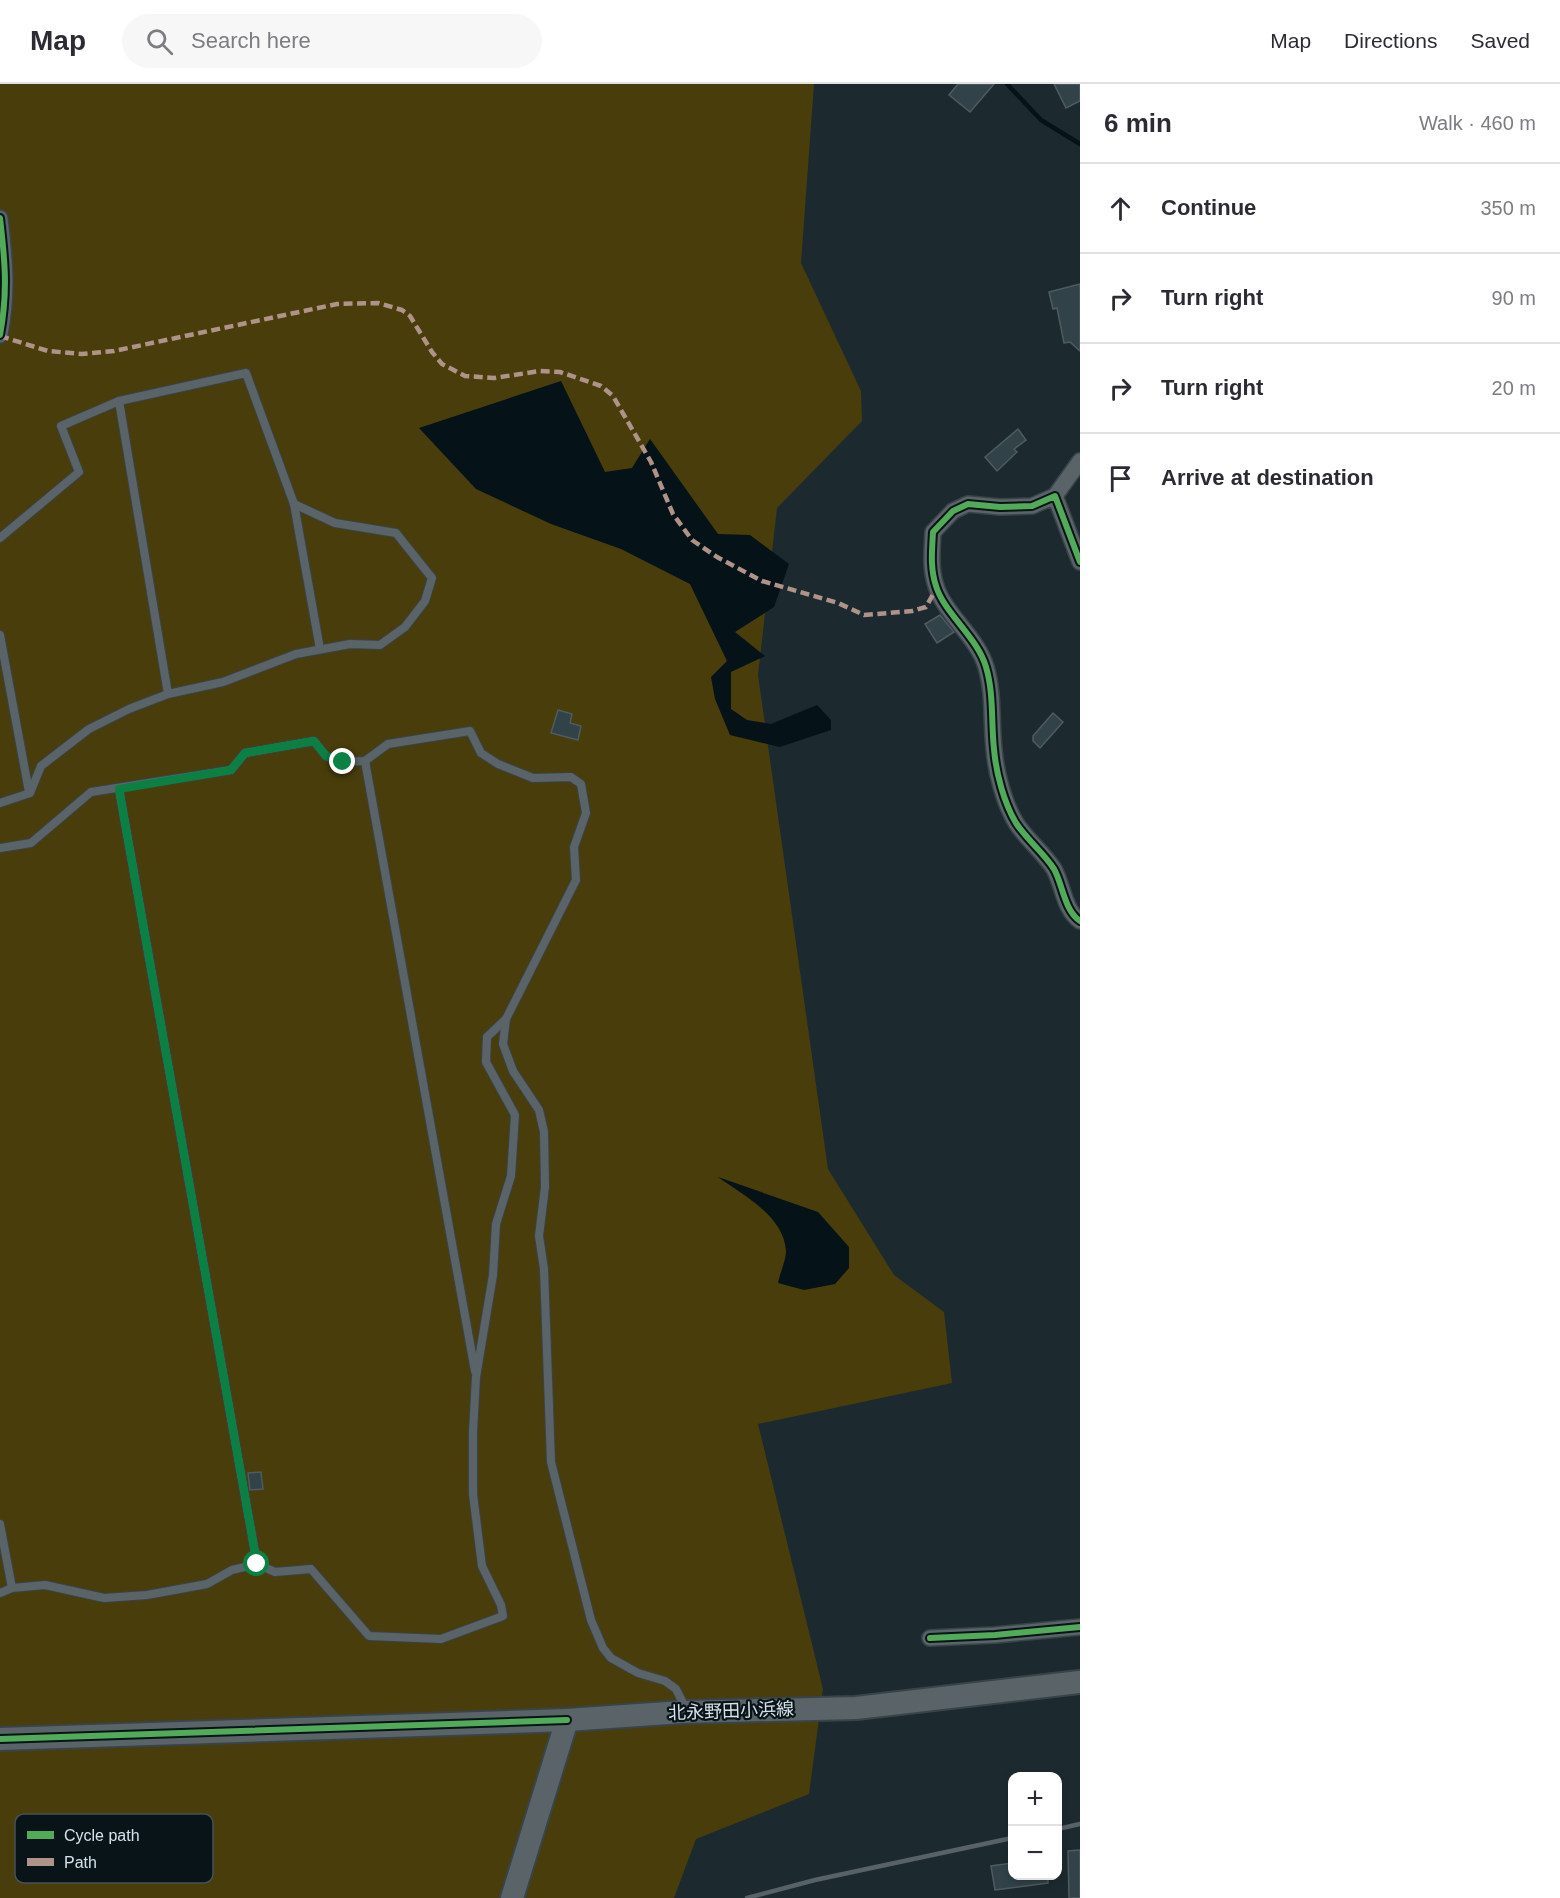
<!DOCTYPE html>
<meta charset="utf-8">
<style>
:root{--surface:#fff;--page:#f7f7f7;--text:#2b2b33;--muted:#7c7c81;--line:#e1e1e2}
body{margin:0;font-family:Arial,"Noto Sans JP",sans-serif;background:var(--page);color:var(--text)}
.controls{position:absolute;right:18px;bottom:18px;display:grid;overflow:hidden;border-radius:12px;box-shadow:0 3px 9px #0003}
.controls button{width:54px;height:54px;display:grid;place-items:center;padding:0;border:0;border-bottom:2px solid var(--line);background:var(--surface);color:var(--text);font:30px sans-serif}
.stop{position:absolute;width:18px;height:18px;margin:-14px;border:4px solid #0b8043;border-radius:50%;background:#fff}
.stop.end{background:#0b8043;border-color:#fff;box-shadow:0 2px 6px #0008}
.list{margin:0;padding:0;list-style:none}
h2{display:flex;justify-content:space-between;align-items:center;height:78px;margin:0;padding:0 24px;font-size:26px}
h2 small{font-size:20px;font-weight:400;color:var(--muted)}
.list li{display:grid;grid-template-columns:39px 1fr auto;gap:18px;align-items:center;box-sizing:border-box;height:90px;padding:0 24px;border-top:2px solid var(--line)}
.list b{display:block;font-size:22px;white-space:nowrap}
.list em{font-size:20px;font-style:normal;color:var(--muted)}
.icon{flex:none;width:33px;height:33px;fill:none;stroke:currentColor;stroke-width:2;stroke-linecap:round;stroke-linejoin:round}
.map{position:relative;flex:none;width:1080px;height:1814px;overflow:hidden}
header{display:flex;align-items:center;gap:36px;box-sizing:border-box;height:84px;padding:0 30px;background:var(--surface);border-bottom:2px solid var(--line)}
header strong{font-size:28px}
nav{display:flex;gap:33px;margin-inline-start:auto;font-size:21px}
.search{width:420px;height:54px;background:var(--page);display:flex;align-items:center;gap:15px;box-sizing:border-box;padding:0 21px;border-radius:33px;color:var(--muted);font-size:22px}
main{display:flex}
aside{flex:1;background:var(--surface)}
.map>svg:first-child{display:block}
</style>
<header>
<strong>Map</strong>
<div class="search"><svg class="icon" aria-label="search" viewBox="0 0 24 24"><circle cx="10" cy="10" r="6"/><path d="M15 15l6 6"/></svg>Search here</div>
<nav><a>Map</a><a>Directions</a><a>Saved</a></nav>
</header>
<main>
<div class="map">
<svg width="1080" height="1814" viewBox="0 0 1080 1814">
<rect width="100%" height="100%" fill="#1c2a2f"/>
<polygon fill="#483d0b" points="0,0 814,0 801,179 861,307 862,337 777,424 758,591 828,1085 894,1191 944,1228 952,1299 758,1340 823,1605 809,1710 696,1755 674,1814 0,1814"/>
<g fill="#051218">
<polygon points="561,297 605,388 632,384 650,355 718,450 750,451 789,480 774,523 735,548 765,572 731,588 731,625 747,636 771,640 817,621 831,636 831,646 780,663 730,651 715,615 711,593 727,577 690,500 621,465 551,440 476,405 419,344"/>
<path d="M 718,1093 L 818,1128 L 849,1163 L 849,1184 L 835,1200 L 804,1206 L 778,1199 C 780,1189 786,1176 786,1167 C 784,1132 743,1111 718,1093 Z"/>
</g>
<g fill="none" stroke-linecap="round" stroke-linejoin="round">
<polyline stroke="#051218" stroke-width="4.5" points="1007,0 1041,36 1080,60"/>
</g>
<g fill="#314249" stroke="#505b5f" stroke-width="1.5">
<polygon points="958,0 994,0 970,28 949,11"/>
<polygon points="1054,0 1080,0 1080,17 1066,24"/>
<polygon points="1080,200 1080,267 1070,258 1064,259 1057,224 1053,225 1049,208"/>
<polygon points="1018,345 1026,356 1014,365 1017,368 997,387 985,373"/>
<polygon points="940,531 954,548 937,559 925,540"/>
<polygon points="558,626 572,630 570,639 581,642 578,656 551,649"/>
<polygon points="1053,629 1063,638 1040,664 1033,657 1033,652"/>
<polygon points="261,1388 263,1405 250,1406 248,1389"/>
<polygon points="1080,1766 1080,1814 1069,1814 1068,1767"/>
<polygon points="1012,1779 1012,1791 1048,1791 1048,1799 995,1806 991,1782"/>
</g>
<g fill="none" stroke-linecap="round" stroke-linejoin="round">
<g stroke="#394448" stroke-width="10">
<g id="lane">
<polyline points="119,317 168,610"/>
<polyline points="294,420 320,565"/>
<polyline points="0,454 79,388 61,342 119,317 246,289 294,420 335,439 396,449 432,494 425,517 405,543 380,561 350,560 296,570 223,598 168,610 129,625 89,645 41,682 30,709 0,719"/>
<polyline points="0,551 29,708"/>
<polyline points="365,677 475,1287"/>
<polyline points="119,705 257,1480"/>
<polyline points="0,764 31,759 91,708 231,686 245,669 314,657 326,672 343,678 365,677 388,660 470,647 481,669 498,680 533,694 571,693 581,700 586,729 574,763 576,796 506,935 503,960 513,987 539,1026 544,1048 545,1103 539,1152 544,1185 551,1378 591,1536 603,1564 611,1574 638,1589 665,1597 676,1605 682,1617 682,1626"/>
<polyline points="0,1440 12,1504"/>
<polyline points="0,1509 12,1504 45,1501 104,1514 147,1511 207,1500 232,1486 257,1480 275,1488 311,1485 369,1552 441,1555 503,1532 501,1521 482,1482 473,1410 473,1348 476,1293 493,1191 496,1140 511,1092 515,1031 486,978 487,953 506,935"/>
</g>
</g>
<g stroke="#394448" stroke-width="18">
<g id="street">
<path d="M 0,134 C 5,177 8,208 0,251"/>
<polyline points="1055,412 1080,377"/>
<path d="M 1080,478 L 1055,412 L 1032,422 L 1000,423 L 968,420 L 953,427 L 933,448 C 932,467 930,484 936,502 C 944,529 978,554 986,583 C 994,610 991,638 994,665 C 996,689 1004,719 1016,739 C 1027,756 1043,768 1054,785 C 1063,801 1064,826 1080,837"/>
<polyline points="930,1554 995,1551 1080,1543"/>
</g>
</g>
<g stroke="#394448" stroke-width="26">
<g id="secondary">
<polyline points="0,1655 567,1636 682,1628 856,1624 1080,1598"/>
<polyline points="512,1814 567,1636"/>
</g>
</g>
<use href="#lane" stroke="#5a6468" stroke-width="8"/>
<use href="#street" stroke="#5a6468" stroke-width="15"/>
<use href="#secondary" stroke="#5a6468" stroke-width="22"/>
<g stroke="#586266" stroke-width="4.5">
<polyline points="1058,1745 1080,1740"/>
<polyline points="747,1814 815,1796 1012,1754"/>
</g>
<polyline stroke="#af9288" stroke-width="4.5" stroke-dasharray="9 4.5" stroke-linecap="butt" points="0,252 48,267 82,270 114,267 337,220 378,219 402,226 410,232 432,268 442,280 465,292 494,294 540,287 560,288 601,302 613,312 651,378 673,430 692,456 717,473 762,497 838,519 864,531 912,527 926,523 936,505"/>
<g stroke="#091418" stroke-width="10">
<g id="cycleway">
<path d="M 0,134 C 5,177 8,208 0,251"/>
<path d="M 1080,478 L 1055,412 L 1032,422 L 1000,423 L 968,420 L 953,427 L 933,448 C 932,467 930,484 936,502 C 944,529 978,554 986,583 C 994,610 991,638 994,665 C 996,689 1004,719 1016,739 C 1027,756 1043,768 1054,785 C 1063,801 1064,826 1080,837"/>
<polyline points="930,1554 995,1551 1080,1543"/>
<polyline points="0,1655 567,1636"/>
</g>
</g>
<use href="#cycleway" stroke="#51ab58" stroke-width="6"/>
</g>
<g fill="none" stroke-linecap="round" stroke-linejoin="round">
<polyline stroke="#0b8043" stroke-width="8" points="257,1480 119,705 231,686 245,669 314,657 326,672 343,678"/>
</g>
<g text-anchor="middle" stroke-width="4.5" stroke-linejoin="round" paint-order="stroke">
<g font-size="18" fill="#d4e2e9" stroke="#091418">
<text transform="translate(731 1627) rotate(-2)" y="6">北永野田小浜線</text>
</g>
</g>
<rect x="15" y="1730" width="198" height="69" rx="9" fill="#091418" stroke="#465257" stroke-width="1.5"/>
<rect x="27" y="1747" width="27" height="8" fill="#51ab58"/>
<rect x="27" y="1774" width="27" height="8" fill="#af9288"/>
<g font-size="16" fill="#d4e2e9">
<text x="64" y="1757">Cycle path</text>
<text x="64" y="1784">Path</text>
</g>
</svg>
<div class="controls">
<button>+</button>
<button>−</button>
</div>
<div class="stop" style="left:257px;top:1480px"></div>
<div class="stop end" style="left:343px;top:678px"></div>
</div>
<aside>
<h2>6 min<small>Walk · 460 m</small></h2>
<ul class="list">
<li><svg class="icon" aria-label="ahead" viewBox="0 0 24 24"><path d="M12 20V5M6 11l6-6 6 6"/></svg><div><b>Continue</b></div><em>350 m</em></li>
<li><svg class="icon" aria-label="right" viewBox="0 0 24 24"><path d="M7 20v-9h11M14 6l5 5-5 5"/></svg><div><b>Turn right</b></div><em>90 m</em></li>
<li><svg class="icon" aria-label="right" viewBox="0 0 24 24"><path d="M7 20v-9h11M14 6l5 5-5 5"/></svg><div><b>Turn right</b></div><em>20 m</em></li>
<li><svg class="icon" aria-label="arrive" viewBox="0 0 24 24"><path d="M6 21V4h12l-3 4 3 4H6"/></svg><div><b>Arrive at destination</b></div></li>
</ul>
</aside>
</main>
